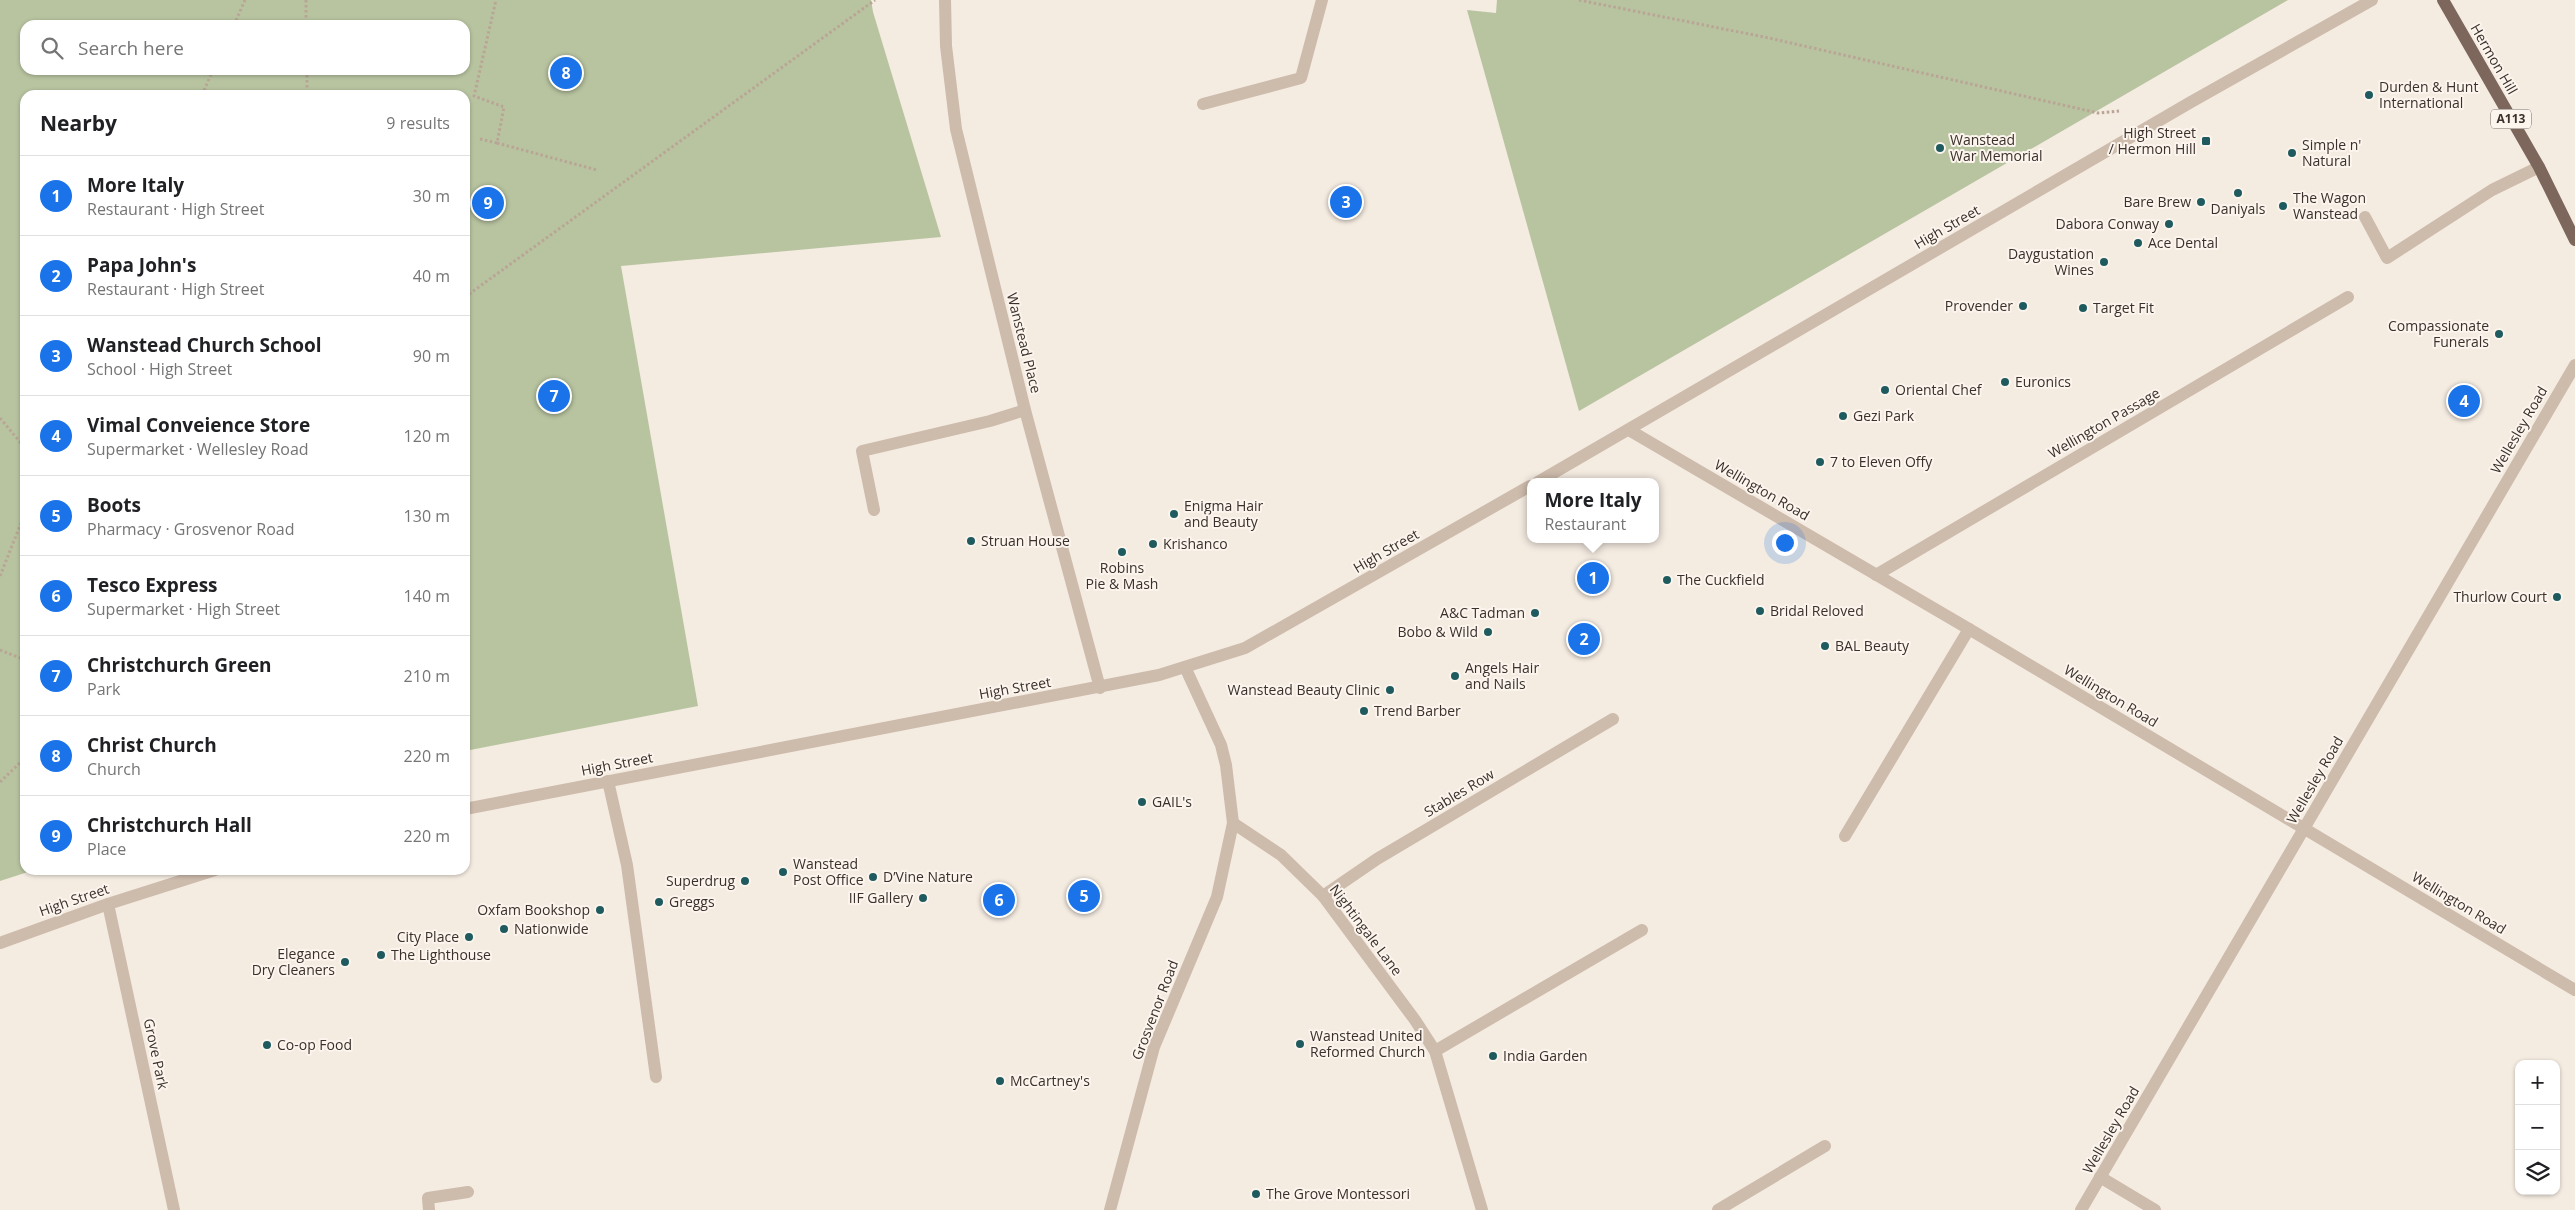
<!DOCTYPE html>
<meta charset="utf-8">
<style>
:root{--surface:#fff;--page:#f2f2f2;--text:#202124;--muted:#757577;--line:#e0e0e0;--accent:#1a73e8}
body{margin:0;font-family:"Open Sans",sans-serif;background:var(--page);color:var(--text)}
.controls{position:absolute;right:15px;bottom:15px;display:grid;overflow:hidden;border-radius:10px;box-shadow:0 1px 4px #0004}
.controls button{width:45px;height:45px;display:grid;place-items:center;padding:0;border:0;border-bottom:1px solid var(--line);background:var(--surface);color:var(--text);font:25px sans-serif}
.you{position:absolute;left:1784px;top:542px;width:18px;height:18px;margin:-12px;border:4px solid #fff;border-radius:50%;background:#1a73e8;box-shadow:0 0 0 8px #1a73e833}
.badge{display:grid;place-items:center;width:32px;height:32px;border-radius:50%;background:var(--accent);color:#fff;font-size:16px;font-weight:700}
.pin{position:absolute;translate:-50% -50%;border:2px solid #fff;box-shadow:0 1px 5px #0006}
.popup{position:absolute;left:1527px;top:478px;width:132px;height:65px;box-sizing:border-box;display:grid;place-content:center;border-radius:10px;background:var(--surface);filter:drop-shadow(0 1px 4px #0005);font-size:16px;white-space:nowrap;color:var(--muted)}
.popup b{font-size:19px;color:var(--text)}
.popup::after{content:'';position:absolute;left:50%;top:100%;margin-left:-10px;border:10px solid transparent;border-top-color:var(--surface)}
.list{margin:0;padding:0;list-style:none}
h2{display:flex;justify-content:space-between;align-items:center;height:65px;margin:0;padding:0 20px;font-size:21px}
h2 small{font-size:16px;font-weight:400;color:var(--muted)}
.list li{display:grid;grid-template-columns:32px 1fr auto;gap:15px;align-items:center;box-sizing:border-box;height:80px;padding:0 20px;border-top:1px solid var(--line)}
.list b{display:block;font-size:19px;white-space:nowrap}
.list p{margin:0;font-size:16px;white-space:nowrap;color:var(--muted)}
.list em{font-size:16px;font-style:normal;color:var(--muted)}
.icon{flex:none;width:28px;height:28px;fill:none;stroke:currentColor;stroke-width:2;stroke-linecap:round;stroke-linejoin:round}
.map{position:relative;flex:none;width:2575px;height:1210px;overflow:hidden}
.search{position:absolute;background:var(--surface);box-shadow:0 1px 4px #0004;left:20px;top:20px;width:450px;height:55px;display:flex;align-items:center;gap:12px;box-sizing:border-box;padding:0 18px;border-radius:15px;color:var(--muted);font-size:19px}
.panel{position:absolute;background:var(--surface);box-shadow:0 1px 4px #0004;left:20px;top:90px;width:450px;height:785px;border-radius:15px}
.map>svg:first-child{display:block}
</style>
<div class="map">
<svg width="2575" height="1210" viewBox="0 0 2575 1210">
<rect width="100%" height="100%" fill="#f4ebe1"/>
<g fill="#b8c4a0" fill-rule="evenodd">
<path d="M 0,0 L 871,0 L 873,12 L 941,237 L 621,266 L 698,706 L 465,751 L 465,95 L 25,95 L 25,870 L 34,870 L 0,881 ZM 25,25 L 465,25 L 465,70 L 25,70 Z"/>
<polygon points="1497,0 2288,0 1579,411 1467,10 1496,13"/>
</g>
<g fill="none" stroke-linecap="round" stroke-linejoin="round">
<g stroke="#b9a596" stroke-width="3" stroke-dasharray="2.5 2.5" stroke-linecap="butt">
<polyline points="306,0 306,25"/>
<polyline points="1579,0 1769,38 2098,113 2119,111"/>
<polyline points="234,25 245,0"/>
<polyline points="307,70 307,95"/>
<polyline points="202,95 213,70"/>
<polyline points="480,139 497,143 504,107 474,96 496,0"/>
<polyline points="497,143 597,170"/>
<polyline points="465,297 875,0"/>
<polyline points="0,418 25,448"/>
<polyline points="0,576 25,513"/>
<polyline points="0,650 25,660"/>
<polyline points="0,782 25,758"/>
</g>
<g stroke="#cdbbac" stroke-width="12">
<polyline points="1203,104 1301,78 1322,0"/>
<polyline points="2365,217 2387,258 2492,190 2539,167"/>
<polyline points="874,510 862,451 990,421 1025,410"/>
<polyline points="608,781 627,865 656,1077"/>
<polyline points="1845,836 1969,629"/>
<polyline points="1323,896 1377,859 1613,719"/>
<polyline points="1435,1051 1642,930"/>
<polyline points="429,1210 428,1198 468,1192"/>
<polyline points="1718,1210 1825,1146"/>
</g>
<g stroke="#cdbbac" stroke-width="12">
<polyline points="945,0 946,46 956,129 1025,410 1100,688"/>
<polyline points="1629,430 1969,629 2575,990"/>
<polyline points="1876,575 2348,297"/>
<polyline points="1233,823 1281,855 1323,896 1415,1020 1435,1051 1482,1210"/>
<polyline points="108,904 174,1210"/>
<polyline points="2100,1177 2155,1210"/>
<polyline points="1110,1210 1154,1047 1217,897 1233,823 1226,765 1221,745 1185,667"/>
<polyline points="2081,1210 2575,365"/>
</g>
<g stroke="#cdbbac" stroke-width="12">
<polyline points="1538,482 2191,102 2372,0"/>
<polyline points="465,809 1159,675 1245,648 1530,486"/>
<polyline points="0,943 108,904 215,870"/>
</g>
<polyline stroke="#7d675c" stroke-width="12" points="2443,0 2539,167 2575,240"/>
</g>
<g fill="#1f5a5e" stroke="#fbf5ee" stroke-width="2">
<circle cx="2369" cy="95" r="5"/>
<rect x="2201" y="136" width="10" height="10" rx="2.5"/>
<circle cx="1940" cy="148" r="5"/>
<circle cx="2292" cy="153" r="5"/>
<circle cx="2238" cy="193" r="5"/>
<circle cx="2201" cy="202" r="5"/>
<circle cx="2283" cy="206" r="5"/>
<circle cx="2169" cy="224" r="5"/>
<circle cx="2138" cy="243" r="5"/>
<circle cx="2104" cy="262" r="5"/>
<circle cx="2023" cy="306" r="5"/>
<circle cx="2083" cy="308" r="5"/>
<circle cx="2499" cy="334" r="5"/>
<circle cx="2005" cy="382" r="5"/>
<circle cx="1885" cy="390" r="5"/>
<circle cx="1843" cy="416" r="5"/>
<circle cx="1820" cy="462" r="5"/>
<circle cx="1174" cy="514" r="5"/>
<circle cx="971" cy="541" r="5"/>
<circle cx="1153" cy="544" r="5"/>
<circle cx="1122" cy="552" r="5"/>
<circle cx="1667" cy="580" r="5"/>
<circle cx="2557" cy="597" r="5"/>
<circle cx="1760" cy="611" r="5"/>
<circle cx="1535" cy="613" r="5"/>
<circle cx="1488" cy="632" r="5"/>
<circle cx="1825" cy="646" r="5"/>
<circle cx="1455" cy="676" r="5"/>
<circle cx="1390" cy="690" r="5"/>
<circle cx="1364" cy="711" r="5"/>
<circle cx="1142" cy="802" r="5"/>
<circle cx="783" cy="872" r="5"/>
<circle cx="873" cy="877" r="5"/>
<circle cx="745" cy="881" r="5"/>
<circle cx="923" cy="898" r="5"/>
<circle cx="659" cy="902" r="5"/>
<circle cx="600" cy="910" r="5"/>
<circle cx="504" cy="929" r="5"/>
<circle cx="469" cy="937" r="5"/>
<circle cx="381" cy="955" r="5"/>
<circle cx="345" cy="962" r="5"/>
<circle cx="1300" cy="1044" r="5"/>
<circle cx="267" cy="1045" r="5"/>
<circle cx="1493" cy="1056" r="5"/>
<circle cx="1000" cy="1081" r="5"/>
<circle cx="1256" cy="1194" r="5"/>
</g>
<g text-anchor="middle" stroke-width="4" stroke-linejoin="round" paint-order="stroke">
<rect fill="#fbf5ee" stroke="#756b66" stroke-width="1" x="2491" y="109.5" width="40" height="19" rx="4"/>
<g font-size="12" font-weight="bold" fill="#3b302b">
<text x="2511" y="123">A113</text>
</g>
<g font-size="14" fill="#3b302b" stroke="#fbf5ee">
<text transform="translate(2494 59) rotate(60)" y="5">Hermon Hill</text>
<text transform="translate(1947 227) rotate(-30)" y="5">High Street</text>
<text transform="translate(1024 343) rotate(76)" y="5">Wanstead Place</text>
<text transform="translate(2104 423) rotate(-30)" y="5">Wellington Passage</text>
<text transform="translate(2519 430) rotate(-60)" y="5">Wellesley Road</text>
<text transform="translate(1762 490) rotate(30)" y="5">Wellington Road</text>
<text transform="translate(1386 551) rotate(-30)" y="5">High Street</text>
<text transform="translate(1015 688) rotate(-10)" y="5">High Street</text>
<text transform="translate(2111 696) rotate(31)" y="5">Wellington Road</text>
<text transform="translate(617 764) rotate(-11)" y="5">High Street</text>
<text transform="translate(2315 780) rotate(-60)" y="5">Wellesley Road</text>
<text transform="translate(1459 793) rotate(-31)" y="5">Stables Row</text>
<text transform="translate(74 900) rotate(-19)" y="5">High Street</text>
<text transform="translate(2459 903) rotate(31)" y="5">Wellington Road</text>
<text transform="translate(1366 930) rotate(53)" y="5">Nightingale Lane</text>
<text transform="translate(1155 1010) rotate(-69)" y="5">Grosvenor Road</text>
<text transform="translate(156 1054) rotate(78)" y="5">Grove Park</text>
<text transform="translate(2111 1130) rotate(-60)" y="5">Wellesley Road</text>
</g>
<g font-size="14" fill="#3b302b" stroke="#fbf5ee" text-anchor="start">
<text x="2379" y="92">Durden &amp; Hunt<tspan x="2379" dy="16">International</tspan></text>
<text x="2196" y="138" text-anchor="end">High Street<tspan x="2196" dy="16">/ Hermon Hill</tspan></text>
<text x="1950" y="145">Wanstead<tspan x="1950" dy="16">War Memorial</tspan></text>
<text x="2302" y="150">Simple n'<tspan x="2302" dy="16">Natural</tspan></text>
<text x="2293" y="203">The Wagon<tspan x="2293" dy="16">Wanstead</tspan></text>
<text x="2191" y="207" text-anchor="end">Bare Brew</text>
<text x="2238" y="214" text-anchor="middle">Daniyals</text>
<text x="2159" y="229" text-anchor="end">Dabora Conway</text>
<text x="2148" y="248">Ace Dental</text>
<text x="2094" y="259" text-anchor="end">Daygustation<tspan x="2094" dy="16">Wines</tspan></text>
<text x="2013" y="311" text-anchor="end">Provender</text>
<text x="2093" y="313">Target Fit</text>
<text x="2489" y="331" text-anchor="end">Compassionate<tspan x="2489" dy="16">Funerals</tspan></text>
<text x="2015" y="387">Euronics</text>
<text x="1895" y="395">Oriental Chef</text>
<text x="1853" y="421">Gezi Park</text>
<text x="1830" y="467">7 to Eleven Offy</text>
<text x="1184" y="511">Enigma Hair<tspan x="1184" dy="16">and Beauty</tspan></text>
<text x="981" y="546">Struan House</text>
<text x="1163" y="549">Krishanco</text>
<text x="1122" y="573" text-anchor="middle">Robins<tspan x="1122" dy="16">Pie &amp; Mash</tspan></text>
<text x="1677" y="585">The Cuckfield</text>
<text x="2547" y="602" text-anchor="end">Thurlow Court</text>
<text x="1770" y="616">Bridal Reloved</text>
<text x="1525" y="618" text-anchor="end">A&amp;C Tadman</text>
<text x="1478" y="637" text-anchor="end">Bobo &amp; Wild</text>
<text x="1835" y="651">BAL Beauty</text>
<text x="1465" y="673">Angels Hair<tspan x="1465" dy="16">and Nails</tspan></text>
<text x="1380" y="695" text-anchor="end">Wanstead Beauty Clinic</text>
<text x="1374" y="716">Trend Barber</text>
<text x="1152" y="807">GAIL's</text>
<text x="793" y="869">Wanstead<tspan x="793" dy="16">Post Office</tspan></text>
<text x="883" y="882">D’Vine Nature</text>
<text x="735" y="886" text-anchor="end">Superdrug</text>
<text x="913" y="903" text-anchor="end">IIF Gallery</text>
<text x="669" y="907">Greggs</text>
<text x="590" y="915" text-anchor="end">Oxfam Bookshop</text>
<text x="514" y="934">Nationwide</text>
<text x="459" y="942" text-anchor="end">City Place</text>
<text x="335" y="959" text-anchor="end">Elegance<tspan x="335" dy="16">Dry Cleaners</tspan></text>
<text x="391" y="960">The Lighthouse</text>
<text x="1310" y="1041">Wanstead United<tspan x="1310" dy="16">Reformed Church</tspan></text>
<text x="277" y="1050">Co-op Food</text>
<text x="1503" y="1061">India Garden</text>
<text x="1010" y="1086">McCartney's</text>
<text x="1266" y="1199">The Grove Montessori</text>
</g>
</g>
</svg>
<div class="controls">
<button>+</button>
<button>−</button>
<button><svg class="icon" aria-label="layers" viewBox="0 0 24 24"><path d="M12 4l9 5-9 5-9-5zM3 14l9 5 9-5"/></svg></button>
</div>
<div class="you"></div>
<div class="pin badge" style="left:1593px;top:578px">1</div>
<div class="popup"><b>More Italy</b>Restaurant</div>
<div class="pin badge" style="left:1584px;top:639px">2</div>
<div class="pin badge" style="left:1346px;top:202px">3</div>
<div class="pin badge" style="left:2464px;top:401px">4</div>
<div class="pin badge" style="left:1084px;top:896px">5</div>
<div class="pin badge" style="left:999px;top:900px">6</div>
<div class="pin badge" style="left:554px;top:396px">7</div>
<div class="pin badge" style="left:566px;top:73px">8</div>
<div class="pin badge" style="left:488px;top:203px">9</div>
<div class="search"><svg class="icon" aria-label="search" viewBox="0 0 24 24"><circle cx="10" cy="10" r="6"/><path d="M15 15l6 6"/></svg>Search here</div>
<section class="panel">
<h2>Nearby<small>9 results</small></h2>
<ul class="list">
<li><span class="badge">1</span><div><b>More Italy</b><p>Restaurant · High Street</p></div><em>30 m</em></li>
<li><span class="badge">2</span><div><b>Papa John's</b><p>Restaurant · High Street</p></div><em>40 m</em></li>
<li><span class="badge">3</span><div><b>Wanstead Church School</b><p>School · High Street</p></div><em>90 m</em></li>
<li><span class="badge">4</span><div><b>Vimal Conveience Store</b><p>Supermarket · Wellesley Road</p></div><em>120 m</em></li>
<li><span class="badge">5</span><div><b>Boots</b><p>Pharmacy · Grosvenor Road</p></div><em>130 m</em></li>
<li><span class="badge">6</span><div><b>Tesco Express</b><p>Supermarket · High Street</p></div><em>140 m</em></li>
<li><span class="badge">7</span><div><b>Christchurch Green</b><p>Park</p></div><em>210 m</em></li>
<li><span class="badge">8</span><div><b>Christ Church</b><p>Church</p></div><em>220 m</em></li>
<li><span class="badge">9</span><div><b>Christchurch Hall</b><p>Place</p></div><em>220 m</em></li>
</ul>
</section>
</div>
